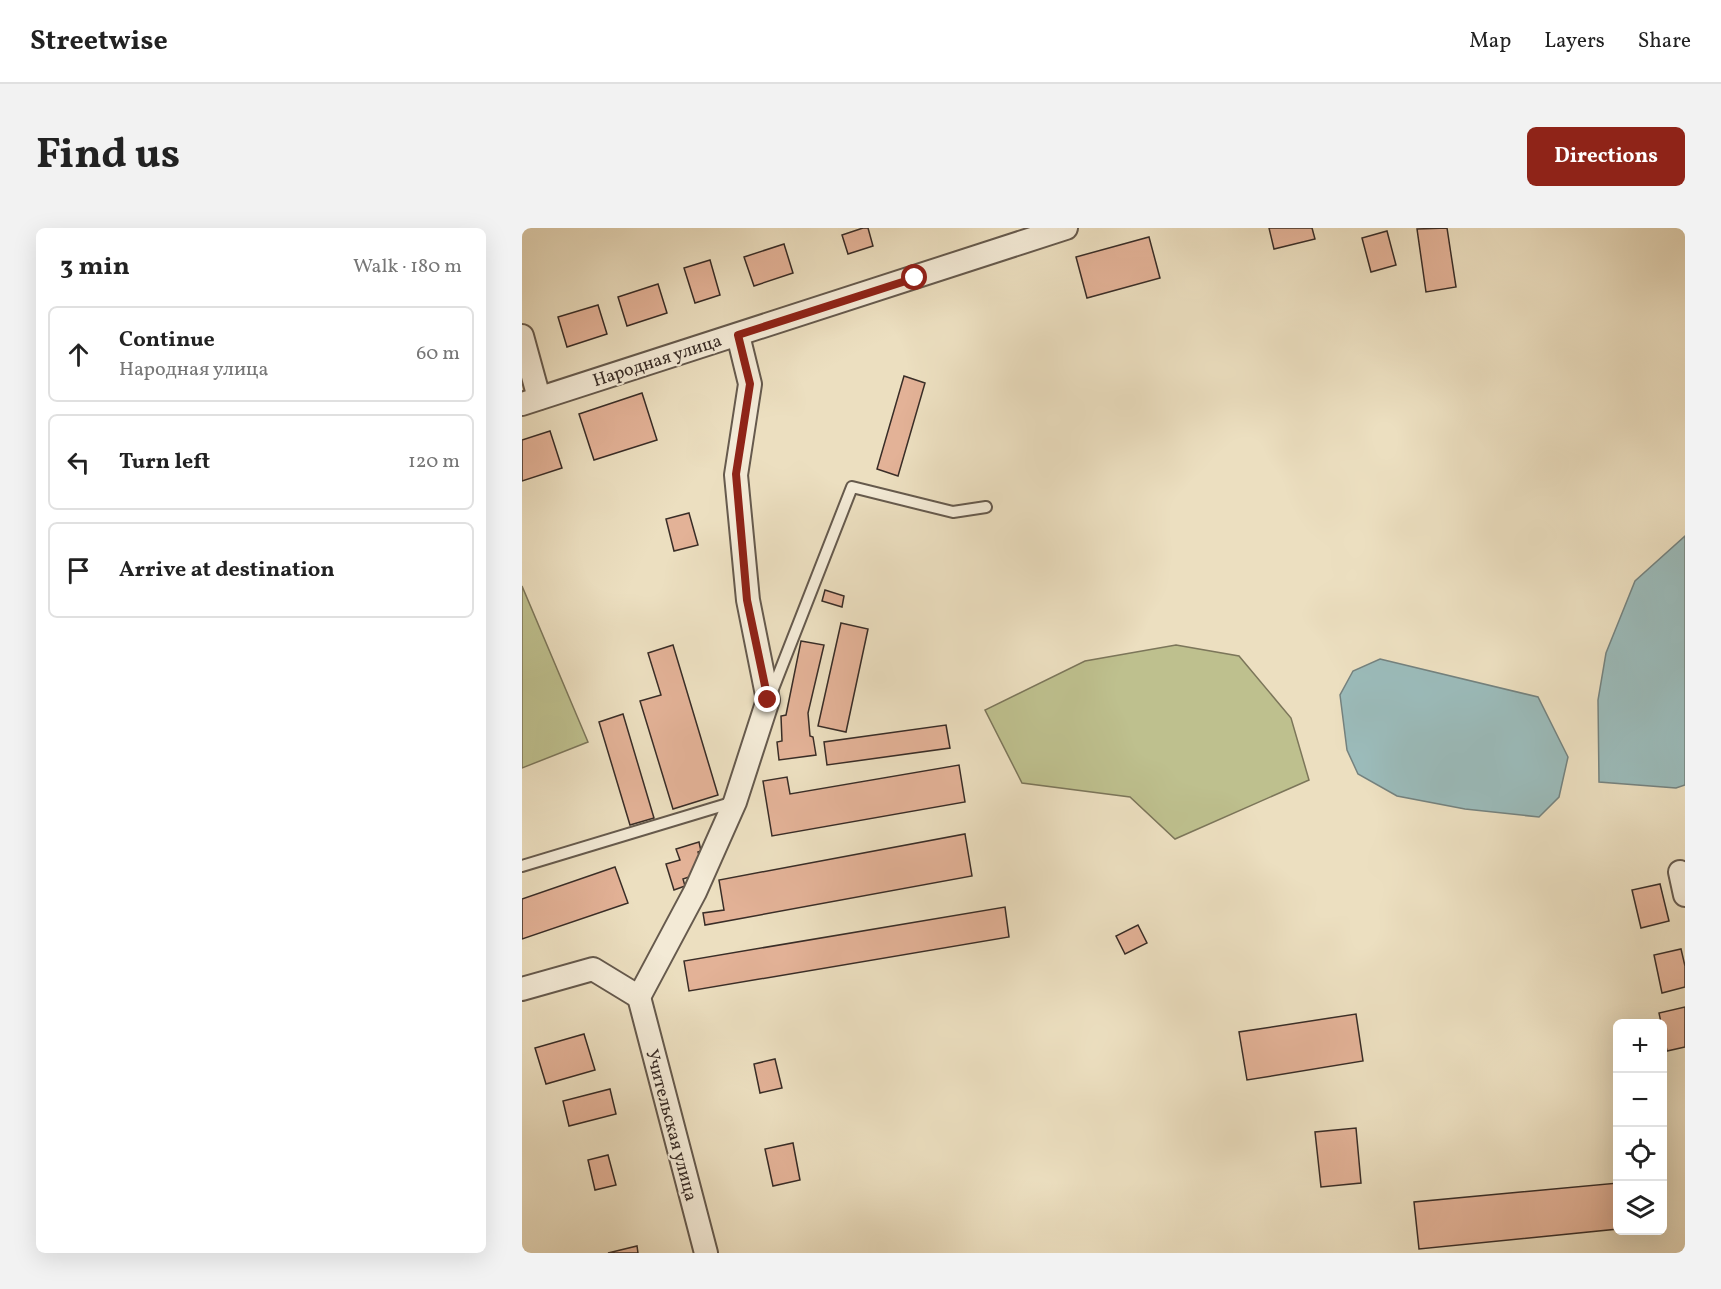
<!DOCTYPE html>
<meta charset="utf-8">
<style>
:root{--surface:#fff;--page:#f2f2f2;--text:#222;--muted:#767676;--line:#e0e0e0;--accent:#8f2418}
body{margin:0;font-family:Vollkorn,serif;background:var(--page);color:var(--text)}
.controls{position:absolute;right:18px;bottom:18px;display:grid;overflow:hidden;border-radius:9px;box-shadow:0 6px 24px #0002}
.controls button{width:54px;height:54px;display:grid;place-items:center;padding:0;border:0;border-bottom:2px solid var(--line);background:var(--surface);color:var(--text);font:30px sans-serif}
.stop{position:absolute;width:18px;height:18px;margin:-14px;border:4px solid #8f2418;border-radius:50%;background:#fff}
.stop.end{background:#8f2418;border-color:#fff;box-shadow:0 2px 6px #0008}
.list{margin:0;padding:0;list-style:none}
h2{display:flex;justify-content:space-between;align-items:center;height:78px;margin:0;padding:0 24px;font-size:26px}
h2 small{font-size:20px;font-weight:400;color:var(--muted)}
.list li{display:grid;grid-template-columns:39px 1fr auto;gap:18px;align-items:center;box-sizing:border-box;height:96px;margin:0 12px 12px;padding:0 12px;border:2px solid var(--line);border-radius:9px}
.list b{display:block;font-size:22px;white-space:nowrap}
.list p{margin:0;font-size:20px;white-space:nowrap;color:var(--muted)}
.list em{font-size:20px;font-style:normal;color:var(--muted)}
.icon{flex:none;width:33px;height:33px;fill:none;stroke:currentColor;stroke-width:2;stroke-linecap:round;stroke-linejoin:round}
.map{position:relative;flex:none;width:1163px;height:1025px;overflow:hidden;border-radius:9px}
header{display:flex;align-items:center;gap:36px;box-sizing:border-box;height:84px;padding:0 30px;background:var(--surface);border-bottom:2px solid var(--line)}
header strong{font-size:28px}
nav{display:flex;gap:33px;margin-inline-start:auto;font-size:21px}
.intro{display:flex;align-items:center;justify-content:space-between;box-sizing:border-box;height:144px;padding:0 36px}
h1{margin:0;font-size:42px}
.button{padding:15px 27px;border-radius:9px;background:var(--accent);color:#fff;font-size:21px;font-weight:700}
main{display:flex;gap:36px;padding:0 36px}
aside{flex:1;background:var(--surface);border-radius:9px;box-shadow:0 6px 24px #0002}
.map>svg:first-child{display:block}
</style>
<header>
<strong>Streetwise</strong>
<nav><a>Map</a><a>Layers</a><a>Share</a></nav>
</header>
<div class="intro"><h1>Find us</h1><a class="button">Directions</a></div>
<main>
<aside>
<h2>3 min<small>Walk · 180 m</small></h2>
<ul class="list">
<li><svg class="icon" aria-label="ahead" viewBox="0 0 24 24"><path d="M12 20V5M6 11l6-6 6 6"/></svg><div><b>Continue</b><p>Народная улица</p></div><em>60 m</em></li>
<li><svg class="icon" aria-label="left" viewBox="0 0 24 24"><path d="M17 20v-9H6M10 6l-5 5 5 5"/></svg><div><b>Turn left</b></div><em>120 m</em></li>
<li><svg class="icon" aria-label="arrive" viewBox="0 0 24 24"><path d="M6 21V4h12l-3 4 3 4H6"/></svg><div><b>Arrive at destination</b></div></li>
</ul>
</aside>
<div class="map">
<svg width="1163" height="1025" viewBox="0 0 1163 1025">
<rect width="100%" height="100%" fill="#ecdfc0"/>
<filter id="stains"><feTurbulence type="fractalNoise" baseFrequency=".00333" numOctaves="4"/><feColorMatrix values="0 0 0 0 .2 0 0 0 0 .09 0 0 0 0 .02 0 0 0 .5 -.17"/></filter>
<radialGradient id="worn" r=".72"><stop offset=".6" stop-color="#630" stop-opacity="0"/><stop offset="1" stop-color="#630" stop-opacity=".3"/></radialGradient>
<g fill="#bec08e" stroke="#7c765a" stroke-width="1.5">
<polygon points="0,358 66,514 0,540"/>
<polygon points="654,417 717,428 769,490 787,552 653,611 608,569 500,555 463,482 563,433"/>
</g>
<g fill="#9bbbba" stroke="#74827f" stroke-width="1.5">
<polygon points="1163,308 1163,557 1154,560 1077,554 1076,472 1084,425 1113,353"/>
<polygon points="858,431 1016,469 1046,529 1037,569 1017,589 943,581 875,568 836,546 825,522 818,467 831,443"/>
</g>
<g fill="#e3b297" stroke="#392d27" stroke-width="1.5">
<polygon points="341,0 346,0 351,18 326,26 320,7"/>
<polygon points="747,0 790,0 793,11 752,21"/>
<polygon points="925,0 934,59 904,64 895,1"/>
<polygon points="865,3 874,37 849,44 840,10"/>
<polygon points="627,9 638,50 565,70 554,29"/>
<polygon points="262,16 271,45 232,58 222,29"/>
<polygon points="188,32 198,67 173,75 162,40"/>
<polygon points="136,56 145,85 105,98 96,69"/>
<polygon points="76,77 85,106 45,119 36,89"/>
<polygon points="382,148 403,155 376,248 355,241"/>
<polygon points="120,165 135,212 72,232 57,186"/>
<polygon points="28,203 40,240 0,253 0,212"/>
<polygon points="167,285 176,317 152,323 144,291"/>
<polygon points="303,362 322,368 320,379 300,373"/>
<polygon points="319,395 346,401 324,504 296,498"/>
<polygon points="279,413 302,417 286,485 288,508 291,509 294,527 257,532 255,514 260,513 259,488 264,487"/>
<polygon points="151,417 196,567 151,581 118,473 139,467 126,425"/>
<polygon points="101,486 132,590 108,597 77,494"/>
<polygon points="424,497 428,520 305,537 302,514"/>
<polygon points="437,537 443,574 250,608 241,553 265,549 268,566"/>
<polygon points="443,606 450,648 183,697 181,685 202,682 197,652"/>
<polygon points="177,614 179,623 176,624 180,636 176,646 161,651 163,658 152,662 144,636 158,632 154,621"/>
<polygon points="93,639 106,675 0,711 0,671"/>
<polygon points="1138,656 1147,693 1119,700 1110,662"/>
<polygon points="483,679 487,709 167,763 162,733"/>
<polygon points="616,697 625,715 603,726 594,708"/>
<polygon points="1159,721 1163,738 1163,759 1140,765 1132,727"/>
<polygon points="1163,779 1163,819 1145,823 1137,785"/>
<polygon points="834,786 841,833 725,852 717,804"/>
<polygon points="62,806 73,842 24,856 13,820"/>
<polygon points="253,831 260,860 238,865 232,836"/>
<polygon points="88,861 94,886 47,898 41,873"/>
<polygon points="834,900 839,955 799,959 793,904"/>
<polygon points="271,915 278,952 251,958 243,921"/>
<polygon points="86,927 94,957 73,962 66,932"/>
<polygon points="1096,955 1096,1001 897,1021 892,974"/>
<polygon points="115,1018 116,1025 86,1025"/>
</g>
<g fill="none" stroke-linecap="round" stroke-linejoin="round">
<g stroke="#665a4d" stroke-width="14">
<g id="lane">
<polyline points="249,466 330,259 431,284 464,279"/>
<polyline points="0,638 212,574"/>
</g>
</g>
<g stroke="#665a4d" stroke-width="26">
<g id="street">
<polyline points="0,108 17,170"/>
<polyline points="0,176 544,0"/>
<polyline points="1158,644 1163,667"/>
<polyline points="0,761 71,741 117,769"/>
<polyline points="117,769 173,664 213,574 246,472 226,372 214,247 228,156 216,107"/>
<polyline points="117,769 184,1025"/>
</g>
</g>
<use href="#lane" stroke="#f3ead6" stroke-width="10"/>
<use href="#street" stroke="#f3ead6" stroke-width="22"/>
</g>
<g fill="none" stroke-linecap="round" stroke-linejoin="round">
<polyline stroke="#8f2418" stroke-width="8" points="246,472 225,372 214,246 228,156 216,107 393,50"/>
</g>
<g text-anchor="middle" stroke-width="4.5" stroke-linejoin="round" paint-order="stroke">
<g font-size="18" fill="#392d27" stroke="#f3ead6">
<text transform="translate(135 132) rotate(-18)" y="6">Народная улица</text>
<text transform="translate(150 897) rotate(75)" y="6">Учительская улица</text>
</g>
</g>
<rect width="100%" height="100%" filter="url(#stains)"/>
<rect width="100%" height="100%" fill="url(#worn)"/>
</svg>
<div class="controls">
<button>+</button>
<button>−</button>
<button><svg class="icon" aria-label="locate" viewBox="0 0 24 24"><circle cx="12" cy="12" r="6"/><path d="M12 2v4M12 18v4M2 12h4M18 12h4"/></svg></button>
<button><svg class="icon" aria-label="layers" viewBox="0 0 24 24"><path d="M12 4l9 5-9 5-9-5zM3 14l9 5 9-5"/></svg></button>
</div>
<div class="stop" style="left:393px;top:50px"></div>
<div class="stop end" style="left:246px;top:472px"></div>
</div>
</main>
